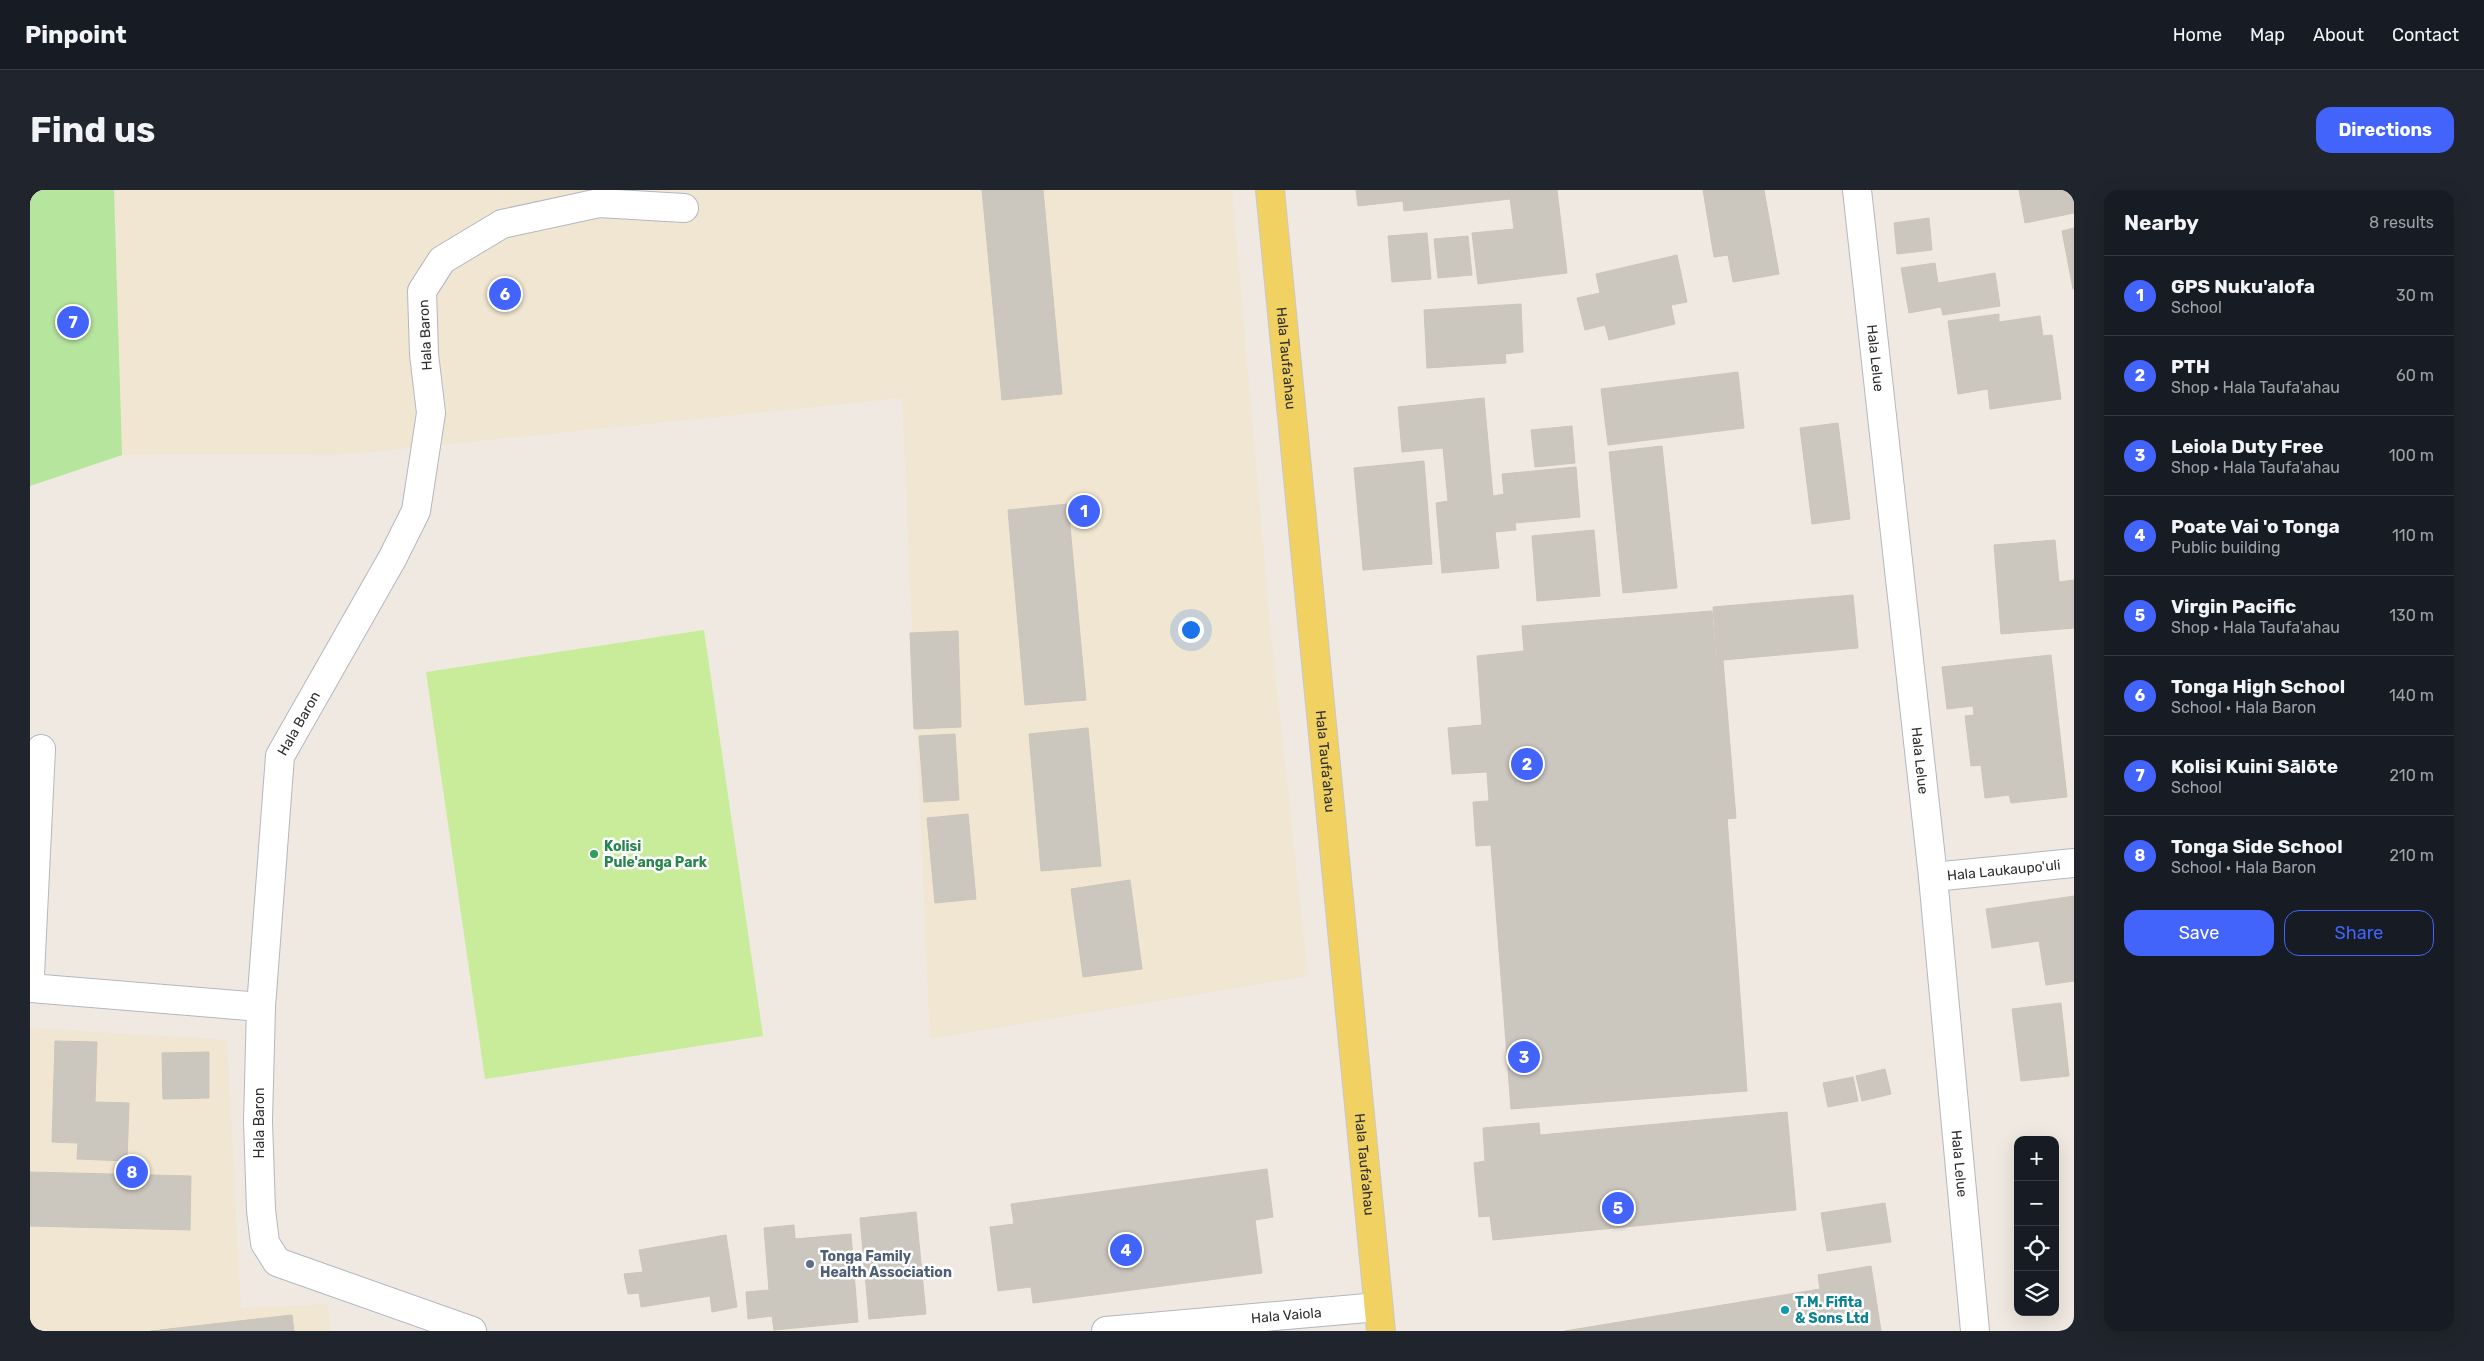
<!DOCTYPE html>
<meta charset="utf-8">
<style>
:root{--surface:#171b24;--page:#20242c;--text:#f1f3f6;--muted:#9ea1a6;--line:#363941;--accent:#4264fb}
body{margin:0;font-family:Rubik,sans-serif;background:var(--page);color:var(--text)}
.controls{position:absolute;right:15px;bottom:15px;display:grid;overflow:hidden;border-radius:10px;box-shadow:0 5px 20px #0002}
.controls button{width:45px;height:45px;display:grid;place-items:center;padding:0;border:0;border-bottom:1px solid var(--line);background:var(--surface);color:var(--text);font:25px sans-serif}
.you{position:absolute;left:1160px;top:439px;width:18px;height:18px;margin:-12px;border:4px solid #fff;border-radius:50%;background:#1a73e8;box-shadow:0 0 0 8px #1a73e833}
.badge{display:grid;place-items:center;width:32px;height:32px;border-radius:50%;background:var(--accent);color:#fff;font-size:16px;font-weight:700}
.pin{position:absolute;translate:-50% -50%;border:2px solid #fff;box-shadow:0 1px 5px #0006}
.list{margin:0;padding:0;list-style:none}
h2{display:flex;justify-content:space-between;align-items:center;height:65px;margin:0;padding:0 20px;font-size:21px}
h2 small{font-size:16px;font-weight:400;color:var(--muted)}
.list li{display:grid;grid-template-columns:32px 1fr auto;gap:15px;align-items:center;box-sizing:border-box;height:80px;padding:0 20px;border-top:1px solid var(--line)}
.list b{display:block;font-size:19px;white-space:nowrap}
.list p{margin:0;font-size:16px;white-space:nowrap;color:var(--muted)}
.list em{font-size:16px;font-style:normal;color:var(--muted)}
.actions{display:flex;gap:10px;padding:15px 20px}
.actions a{flex:1;padding:11px 0;border:1px solid var(--accent);border-radius:15px;text-align:center;font-size:18px;color:var(--accent)}
.actions .main{background:var(--accent);color:#fff}
.icon{flex:none;width:28px;height:28px;fill:none;stroke:currentColor;stroke-width:2;stroke-linecap:round;stroke-linejoin:round}
.map{position:relative;flex:none;width:2044px;height:1141px;overflow:hidden;border-radius:15px}
header{display:flex;align-items:center;gap:30px;box-sizing:border-box;height:70px;padding:0 25px;background:var(--surface);border-bottom:1px solid var(--line)}
header strong{font-size:24px}
nav{display:flex;gap:28px;margin-inline-start:auto;font-size:18px}
.intro{display:flex;align-items:center;justify-content:space-between;box-sizing:border-box;height:120px;padding:0 30px}
h1{margin:0;font-size:35px}
.button{padding:12px 22px;border-radius:15px;background:var(--accent);color:#fff;font-size:18px;font-weight:700}
main{display:flex;gap:30px;padding:0 30px}
aside{flex:1;background:var(--surface);border-radius:15px;box-shadow:0 5px 20px #0002}
.map>svg:first-child{display:block}
</style>
<header>
<strong>Pinpoint</strong>
<nav><a>Home</a><a>Map</a><a>About</a><a>Contact</a></nav>
</header>
<div class="intro"><h1>Find us</h1><a class="button">Directions</a></div>
<main>
<div class="map">
<svg width="2044" height="1141" viewBox="0 0 2044 1141">
<rect width="100%" height="100%" fill="#efe9e1"/>
<g fill="#f0e6d1">
<polygon points="0,0 1202,0 1240,434 1278,786 900,849 872,208 321,264 92,265 0,296"/>
<polygon points="0,838 197,850 211,1118 298,1114 300,1141 0,1141"/>
</g>
<polygon fill="#b6e59e" points="0,0 84,0 92,265 0,296"/>
<polygon fill="#c9ec9a" points="674,440 733,846 455,889 396,482"/>
<g fill="#cbc7bf" stroke="#cbc5ba">
<polygon points="952,0 1013,0 1032,204 972,210"/>
<polygon points="1326,0 1479,0 1480,9 1374,21 1373,11 1328,16"/>
<polygon points="1479,0 1527,0 1537,83 1448,94 1442,43 1484,39"/>
<polygon points="1673,0 1734,0 1749,84 1703,92 1698,65 1684,67"/>
<polygon points="1989,0 2044,0 2044,23 1995,33"/>
<polygon points="1899,28 1902,60 1867,64 1864,33"/>
<polygon points="2044,38 2044,99 2043,99 2032,41"/>
<polygon points="1397,43 1401,89 1362,92 1358,46"/>
<polygon points="1438,46 1442,85 1408,88 1404,49"/>
<polygon points="1647,65 1657,112 1641,115 1645,134 1579,150 1575,135 1555,140 1547,108 1570,103 1566,84"/>
<polygon points="1905,73 1908,93 1965,83 1970,116 1913,125 1911,117 1879,123 1871,78"/>
<polygon points="1491,114 1493,162 1475,164 1476,173 1397,178 1394,120"/>
<polygon points="1969,124 1969,132 2010,126 2013,146 2022,145 2031,209 1960,219 1958,199 1928,204 1918,131"/>
<polygon points="1708,182 1714,238 1578,255 1571,199"/>
<polygon points="1454,208 1463,306 1474,304 1472,284 1546,277 1550,327 1485,333 1486,340 1465,342 1469,378 1412,383 1406,313 1418,311 1413,258 1372,262 1368,217"/>
<polygon points="1808,233 1820,329 1782,334 1770,238"/>
<polygon points="1542,236 1545,273 1505,277 1501,240"/>
<polygon points="1632,256 1647,398 1593,403 1579,262"/>
<polygon points="1394,271 1402,374 1333,380 1324,278"/>
<polygon points="1038,314 1056,510 995,515 978,320"/>
<polygon points="1564,340 1570,406 1507,411 1502,346"/>
<polygon points="2025,350 2029,392 2044,390 2044,438 1971,444 1964,355"/>
<polygon points="1823,405 1828,458 1693,470 1706,628 1697,629 1683,417"/>
<polygon points="1682,421 1717,901 1481,919 1461,655 1446,656 1443,612 1459,611 1457,582 1422,584 1418,538 1452,535 1447,466 1494,461 1492,436"/>
<polygon points="928,441 931,537 884,539 880,443"/>
<polygon points="2021,465 2037,607 1981,613 1979,605 1955,608 1951,575 1941,576 1935,526 1944,525 1943,516 1917,519 1912,477"/>
<polygon points="1058,538 1071,676 1011,681 999,544"/>
<polygon points="925,544 929,610 894,612 889,546"/>
<polygon points="938,624 946,709 905,713 897,628"/>
<polygon points="1100,690 1112,779 1053,787 1041,699"/>
<polygon points="2044,706 2044,791 2016,795 2009,751 1962,758 1956,719"/>
<polygon points="2031,813 2039,886 1991,891 1982,819"/>
<polygon points="25,851 67,852 65,912 99,913 97,971 47,969 48,953 22,952"/>
<polygon points="179,862 179,908 133,909 132,863"/>
<polygon points="1855,879 1861,904 1832,911 1826,886"/>
<polygon points="1823,887 1828,911 1798,917 1793,893"/>
<polygon points="1757,922 1766,1020 1463,1050 1460,1026 1449,1027 1444,973 1455,971 1453,938 1509,933 1510,945"/>
<polygon points="1237,979 1243,1027 1225,1030 1232,1083 1003,1113 1001,1097 968,1101 960,1037 984,1034 981,1014"/>
<polygon points="0,982 161,986 160,1040 0,1036"/>
<polygon points="1855,1013 1861,1052 1797,1061 1791,1023"/>
<polygon points="886,1022 896,1124 839,1129 830,1028"/>
<polygon points="764,1035 765,1049 821,1044 828,1132 744,1140 742,1126 718,1129 716,1102 739,1100 734,1038"/>
<polygon points="696,1045 707,1117 682,1122 680,1106 611,1117 609,1103 598,1104 594,1084 613,1082 609,1060"/>
<polygon points="1841,1076 1851,1141 1535,1141 1790,1099 1788,1085"/>
<polygon points="262,1125 264,1141 121,1141"/>
</g>
<g fill="none" stroke-linecap="round" stroke-linejoin="round">
<g stroke="#b4b7c1" stroke-width="30">
<g id="minor">
<path id="s1" d="M 1827,0 L 1903,687 L 1945,1141"/>
<path id="s2" d="M 1903,687 L 2044,673"/>
<polyline points="0,785 11,559"/>
<polyline points="0,798 231,817"/>
<path id="s3" d="M 442,1141 L 247,1072 L 235,1053 L 231,1020 L 228,931 L 231,817 L 250,566 L 362,369 L 386,321 L 401,223 L 394,164 L 392,101 L 412,70 L 472,34 L 569,13 L 654,18"/>
<path id="s4" d="M 1076,1141 L 1348,1117"/>
</g>
</g>
<g stroke="#c9c9c9" stroke-width="30">
<g id="primary">
<path id="s5" d="M 1240,0 L 1351,1141"/>
</g>
</g>
<use href="#minor" stroke="#fff" stroke-width="28"/>
<use href="#primary" stroke="#f2d163" stroke-width="28"/>
</g>
<circle fill="#2e9e5b" stroke="#fff" stroke-width="2" cx="564" cy="664" r="5"/>
<circle fill="#5c6f8a" stroke="#fff" stroke-width="2" cx="780" cy="1074" r="5"/>
<circle fill="#0f9aa8" stroke="#fff" stroke-width="2" cx="1755" cy="1120" r="5"/>
<g text-anchor="middle" stroke-width="5" stroke-linejoin="round" paint-order="stroke">
<g font-size="14" fill="#2e2e2e" stroke="#fff">
<text transform="translate(395 145) rotate(-93)" y="5">Hala Baron</text>
<text dy="5" stroke="none"><textPath href="#s5" startOffset="169">Hala Taufa'ahau</textPath></text>
<text dy="5" stroke="none"><textPath href="#s1" startOffset="169">Hala Lelue</textPath></text>
<text dy="5" stroke="none"><textPath href="#s3" startOffset="755">Hala Baron</textPath></text>
<text dy="5" stroke="none"><textPath href="#s1" startOffset="574">Hala Lelue</textPath></text>
<text dy="5" stroke="none"><textPath href="#s5" startOffset="574">Hala Taufa'ahau</textPath></text>
<text dy="5" stroke="none"><textPath href="#s2" startOffset="71">Hala Laukaupo'uli</textPath></text>
<text transform="translate(229 933) rotate(-90)" y="5">Hala Baron</text>
<text dy="5" stroke="none"><textPath href="#s1" startOffset="979">Hala Lelue</textPath></text>
<text dy="5" stroke="none"><textPath href="#s5" startOffset="979">Hala Taufa'ahau</textPath></text>
<text dy="5" stroke="none"><textPath href="#s4" startOffset="181">Hala Vaiola</textPath></text>
</g>
<g font-size="14" font-weight="bold" fill="#27864d" stroke="#fff" text-anchor="start">
<text x="574" y="661">Kolisi<tspan x="574" dy="16">Pule'anga Park</tspan></text>
</g>
<g font-size="14" font-weight="bold" fill="#4e5e75" stroke="#fff" text-anchor="start">
<text x="790" y="1071">Tonga Family<tspan x="790" dy="16">Health Association</tspan></text>
</g>
<g font-size="14" font-weight="bold" fill="#0d838f" stroke="#fff" text-anchor="start">
<text x="1765" y="1117">T.M. Fifita<tspan x="1765" dy="16">&amp; Sons Ltd</tspan></text>
</g>
</g>
</svg>
<div class="controls">
<button>+</button>
<button>−</button>
<button><svg class="icon" aria-label="locate" viewBox="0 0 24 24"><circle cx="12" cy="12" r="6"/><path d="M12 2v4M12 18v4M2 12h4M18 12h4"/></svg></button>
<button><svg class="icon" aria-label="layers" viewBox="0 0 24 24"><path d="M12 4l9 5-9 5-9-5zM3 14l9 5 9-5"/></svg></button>
</div>
<div class="you"></div>
<div class="pin badge" style="left:1054px;top:321px">1</div>
<div class="pin badge" style="left:1497px;top:574px">2</div>
<div class="pin badge" style="left:1494px;top:867px">3</div>
<div class="pin badge" style="left:1096px;top:1060px">4</div>
<div class="pin badge" style="left:1588px;top:1018px">5</div>
<div class="pin badge" style="left:475px;top:104px">6</div>
<div class="pin badge" style="left:43px;top:132px">7</div>
<div class="pin badge" style="left:102px;top:982px">8</div>
</div>
<aside>
<h2>Nearby<small>8 results</small></h2>
<ul class="list">
<li><span class="badge">1</span><div><b>GPS Nuku'alofa</b><p>School</p></div><em>30 m</em></li>
<li><span class="badge">2</span><div><b>PTH</b><p>Shop · Hala Taufa'ahau</p></div><em>60 m</em></li>
<li><span class="badge">3</span><div><b>Leiola Duty Free</b><p>Shop · Hala Taufa'ahau</p></div><em>100 m</em></li>
<li><span class="badge">4</span><div><b>Poate Vai 'o Tonga</b><p>Public building</p></div><em>110 m</em></li>
<li><span class="badge">5</span><div><b>Virgin Pacific</b><p>Shop · Hala Taufa'ahau</p></div><em>130 m</em></li>
<li><span class="badge">6</span><div><b>Tonga High School</b><p>School · Hala Baron</p></div><em>140 m</em></li>
<li><span class="badge">7</span><div><b>Kolisi Kuini Sālōte</b><p>School</p></div><em>210 m</em></li>
<li><span class="badge">8</span><div><b>Tonga Side School</b><p>School · Hala Baron</p></div><em>210 m</em></li>
</ul>
<div class="actions"><a class="main">Save</a><a>Share</a></div>
</aside>
</main>
